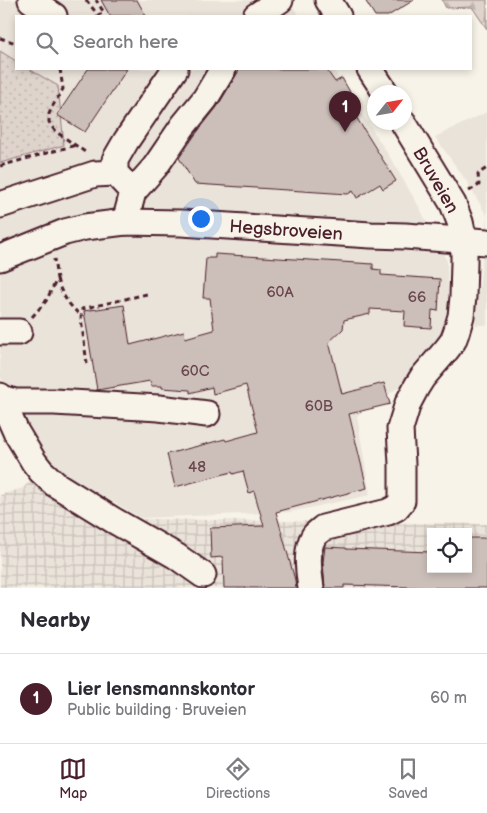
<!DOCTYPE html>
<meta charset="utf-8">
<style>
:root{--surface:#fff;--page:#f7f7f7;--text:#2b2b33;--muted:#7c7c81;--line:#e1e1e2;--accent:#4a1f2b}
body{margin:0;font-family:"Balsamiq Sans",sans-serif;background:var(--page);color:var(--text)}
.controls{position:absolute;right:15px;bottom:15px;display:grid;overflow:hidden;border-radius:0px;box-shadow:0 2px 8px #0003}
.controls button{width:45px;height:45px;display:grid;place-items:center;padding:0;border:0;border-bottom:1px solid var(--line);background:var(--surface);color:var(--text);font:25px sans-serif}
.compass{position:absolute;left:367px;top:85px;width:45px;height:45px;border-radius:50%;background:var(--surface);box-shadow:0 2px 8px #0003;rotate:59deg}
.you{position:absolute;left:200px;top:218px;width:18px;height:18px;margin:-12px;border:4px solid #fff;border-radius:50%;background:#1a73e8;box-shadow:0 0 0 8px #1a73e833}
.badge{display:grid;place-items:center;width:32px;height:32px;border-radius:50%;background:var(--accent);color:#fff;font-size:16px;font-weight:700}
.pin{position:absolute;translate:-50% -41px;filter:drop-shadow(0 1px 2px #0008)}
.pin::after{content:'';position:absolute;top:26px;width:18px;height:15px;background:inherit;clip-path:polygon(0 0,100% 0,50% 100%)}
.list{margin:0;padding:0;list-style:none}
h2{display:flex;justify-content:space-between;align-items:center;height:65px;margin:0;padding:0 20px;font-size:21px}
h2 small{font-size:16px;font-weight:400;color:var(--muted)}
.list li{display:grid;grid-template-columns:32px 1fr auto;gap:15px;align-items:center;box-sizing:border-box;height:90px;padding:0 20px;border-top:1px solid var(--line)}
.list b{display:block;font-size:19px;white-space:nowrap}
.list p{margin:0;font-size:16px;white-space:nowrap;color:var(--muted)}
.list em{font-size:16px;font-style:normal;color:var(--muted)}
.icon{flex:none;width:28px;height:28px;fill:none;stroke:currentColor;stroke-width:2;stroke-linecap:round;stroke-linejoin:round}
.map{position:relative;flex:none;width:487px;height:588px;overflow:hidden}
.search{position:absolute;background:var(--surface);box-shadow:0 2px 8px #0003;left:15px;right:15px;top:15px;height:55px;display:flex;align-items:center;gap:12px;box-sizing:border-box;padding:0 18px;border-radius:0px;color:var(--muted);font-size:19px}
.sheet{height:155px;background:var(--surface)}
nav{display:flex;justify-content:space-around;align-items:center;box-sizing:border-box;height:70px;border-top:1px solid var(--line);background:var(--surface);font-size:14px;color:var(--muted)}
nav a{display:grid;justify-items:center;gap:2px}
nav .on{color:var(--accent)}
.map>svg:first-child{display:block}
</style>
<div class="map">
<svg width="487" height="588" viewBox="0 0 487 588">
<defs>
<pattern id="industrial-grid" width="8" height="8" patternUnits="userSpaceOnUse" patternTransform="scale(1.25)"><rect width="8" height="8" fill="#eae3da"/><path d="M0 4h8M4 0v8" fill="none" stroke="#cac2bb"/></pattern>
<pattern id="forest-firs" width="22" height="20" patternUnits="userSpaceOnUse" patternTransform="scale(1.25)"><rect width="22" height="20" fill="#ded4cc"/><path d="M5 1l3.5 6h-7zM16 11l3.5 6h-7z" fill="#c0b6af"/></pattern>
<pattern id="park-dots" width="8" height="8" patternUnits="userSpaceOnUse" patternTransform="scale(1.25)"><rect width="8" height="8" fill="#ded4cc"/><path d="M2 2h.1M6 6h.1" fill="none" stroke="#c0b6af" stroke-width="1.8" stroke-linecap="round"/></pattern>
</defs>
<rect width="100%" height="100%" fill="#f7f3e8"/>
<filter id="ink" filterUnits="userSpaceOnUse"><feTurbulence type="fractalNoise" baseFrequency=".02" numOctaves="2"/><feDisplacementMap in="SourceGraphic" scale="10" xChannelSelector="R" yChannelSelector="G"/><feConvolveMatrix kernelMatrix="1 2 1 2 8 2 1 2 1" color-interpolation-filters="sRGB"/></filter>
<g filter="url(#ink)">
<g fill="#eae3da">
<polygon points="0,0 289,0 299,16 16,16 16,69 333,69 388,154 418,205 447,261 449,324 411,379 357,416 370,495 290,512 141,518 44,462 0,376"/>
<polygon points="487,112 487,216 467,182 435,137"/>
<polygon points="487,217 487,325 475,325"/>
</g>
<path fill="url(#industrial-grid)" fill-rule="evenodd" d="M 45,466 L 141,519 L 487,524 L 487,588 L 0,588 L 0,495 L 23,488 ZM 431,532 L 468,532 L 468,569 L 431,569 Z"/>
<polygon fill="url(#forest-firs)" stroke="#947a7c" points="442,0 487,0 487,29 472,7 446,8"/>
<polygon fill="url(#park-dots)" stroke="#947a7c" points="0,51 16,61 16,69 29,69 58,86 64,145 0,163"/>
<g fill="#ccbfb9" stroke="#4a1f2b">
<polygon points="101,0 137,0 146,16 110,16"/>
<polygon points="365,0 414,0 388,16 375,16"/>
<polygon points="88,69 127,69 85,132 57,115"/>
<polygon points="240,69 326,69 335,82 342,78 350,92 343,96 396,181 383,189 380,184 357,198 353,191 348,194 195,184 179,158 195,135 217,107"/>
<polygon points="215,254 373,264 373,269 381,270 381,275 440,279 438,311 432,310 431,328 404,326 405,311 370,309 370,314 344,320 343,329 329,342 342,394 384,383 390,404 349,414 367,488 276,512 295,580 296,588 224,588 223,557 211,558 210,528 264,526 254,491 249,493 243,471 233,474 232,472 175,487 167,454 225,439 226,441 258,432 246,385 213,394 212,387 190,393 190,390 162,388 162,386 151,386 150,381 97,390 84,311 124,305 130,345 184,331 185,338 214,330 210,298 203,298 206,258 215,258"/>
<polygon points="468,538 487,538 487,588 442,588 344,585 344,588 325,588 323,562 325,547 346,548 346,549 431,552 431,569 468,569"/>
</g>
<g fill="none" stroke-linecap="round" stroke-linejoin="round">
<g stroke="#4a1f2b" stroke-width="29">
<g id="minor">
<polyline points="31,0 54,16"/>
<polyline points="328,0 338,16"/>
<polyline points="256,16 280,0"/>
<polyline points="370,69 385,92"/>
<polyline points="133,192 115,173 115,160 126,141 175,69"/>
<polyline points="0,205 95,174 115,173"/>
<polyline points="125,222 133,192 155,167 183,126 205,99 223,69"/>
<polyline points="0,258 65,232 85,227 125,222 181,223 371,235 405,236 487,242"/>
<polyline points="0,332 19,332"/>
<polyline points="0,396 16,432 34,462 41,471 55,484 113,520 176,556 203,575"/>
<polyline points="1,398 15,402 54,402 159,408 207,414"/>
<path d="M 311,588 C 309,573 305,550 314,536 C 316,533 320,531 323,528 L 388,512 L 396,508 L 402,501 L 402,464 L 400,429 L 408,403 L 417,386 L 422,378 L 447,349 L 453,341 L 456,333 L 461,316 L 463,297 L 464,263 L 464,240 L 460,222 L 453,204 L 403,122"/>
</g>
</g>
<g stroke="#4a1f2b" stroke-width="3" stroke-dasharray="5 4" stroke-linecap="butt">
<polyline points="86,0 98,15 103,13 103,11 96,0"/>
<polyline points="0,38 16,43"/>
<polyline points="60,69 63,89 52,107 49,114 49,122 55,131 88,154"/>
<polyline points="0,166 76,145"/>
<polyline points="469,191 479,185 478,174 487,168"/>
<path d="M 57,279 C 61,294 69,305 80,315"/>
<polyline points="32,317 46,301 57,279 54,259"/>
<polyline points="87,364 81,319 82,309 147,294"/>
</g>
<use href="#minor" stroke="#f7f3e8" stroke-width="25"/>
</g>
</g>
<g text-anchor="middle" stroke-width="4" stroke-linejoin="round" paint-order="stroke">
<g font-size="15" fill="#6a474e">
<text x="280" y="297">60A</text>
<text x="417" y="302">66</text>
<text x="195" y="376">60C</text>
<text x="319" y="411">60B</text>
<text x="197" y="472">48</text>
</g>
<g font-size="18" fill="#4a1f2b" stroke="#f7f3e8">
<text transform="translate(436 180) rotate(60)" y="6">Bruveien</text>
<text transform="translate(286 230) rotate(4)" y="6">Hegsbroveien</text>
</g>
</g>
</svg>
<div class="controls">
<button><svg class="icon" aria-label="locate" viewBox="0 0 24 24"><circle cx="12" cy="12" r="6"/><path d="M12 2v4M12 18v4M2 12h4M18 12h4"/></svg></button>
</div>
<svg class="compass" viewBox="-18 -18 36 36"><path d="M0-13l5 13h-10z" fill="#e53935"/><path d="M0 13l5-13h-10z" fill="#7c7c81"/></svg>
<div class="you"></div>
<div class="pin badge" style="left:345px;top:132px">1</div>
<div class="search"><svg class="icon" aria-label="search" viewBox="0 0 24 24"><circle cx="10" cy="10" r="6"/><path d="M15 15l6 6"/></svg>Search here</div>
</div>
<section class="sheet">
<h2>Nearby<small></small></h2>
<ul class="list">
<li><span class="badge">1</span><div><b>Lier lensmannskontor</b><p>Public building · Bruveien</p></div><em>60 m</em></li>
</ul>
</section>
<nav>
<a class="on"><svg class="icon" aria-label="map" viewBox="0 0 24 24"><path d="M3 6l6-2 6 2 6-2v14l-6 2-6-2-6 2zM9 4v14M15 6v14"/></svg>Map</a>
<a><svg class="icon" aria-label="directions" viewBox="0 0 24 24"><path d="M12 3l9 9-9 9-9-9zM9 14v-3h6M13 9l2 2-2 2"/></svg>Directions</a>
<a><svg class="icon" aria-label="saved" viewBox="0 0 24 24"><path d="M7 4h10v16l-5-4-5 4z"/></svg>Saved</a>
</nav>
